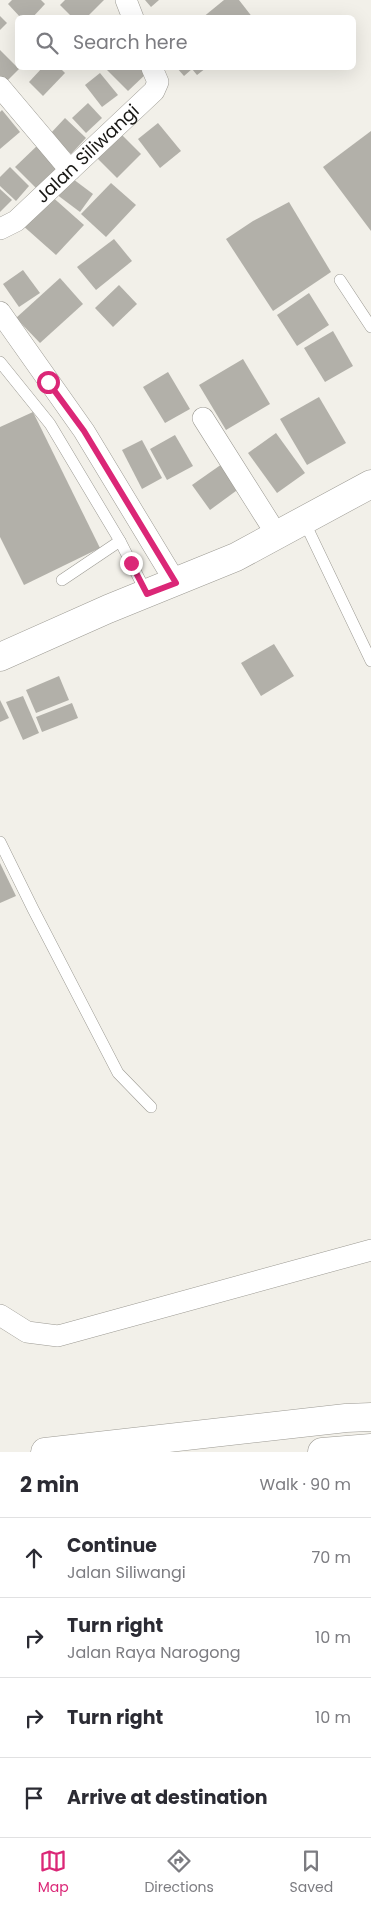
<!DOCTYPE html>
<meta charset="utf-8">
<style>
:root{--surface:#fff;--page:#f7f7f7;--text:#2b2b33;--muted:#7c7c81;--line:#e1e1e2;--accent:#db2777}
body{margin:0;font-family:Poppins,sans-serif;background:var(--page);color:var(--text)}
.stop{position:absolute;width:15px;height:15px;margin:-11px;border:4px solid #db2777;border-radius:50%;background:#fff}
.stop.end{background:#db2777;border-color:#fff;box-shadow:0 1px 5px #0008}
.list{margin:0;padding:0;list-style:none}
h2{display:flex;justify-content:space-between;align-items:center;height:65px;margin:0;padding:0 20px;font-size:21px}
h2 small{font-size:16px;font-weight:400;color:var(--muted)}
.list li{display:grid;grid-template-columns:32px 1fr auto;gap:15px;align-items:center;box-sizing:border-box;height:80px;padding:0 20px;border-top:1px solid var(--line)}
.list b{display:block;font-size:19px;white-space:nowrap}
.list p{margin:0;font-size:16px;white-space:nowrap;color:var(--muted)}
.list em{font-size:16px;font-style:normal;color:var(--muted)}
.icon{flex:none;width:28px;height:28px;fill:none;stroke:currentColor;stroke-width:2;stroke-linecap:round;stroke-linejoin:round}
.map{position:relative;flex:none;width:371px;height:1452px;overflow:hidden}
.search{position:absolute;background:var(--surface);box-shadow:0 5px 20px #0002;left:15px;right:15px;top:15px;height:55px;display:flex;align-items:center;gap:12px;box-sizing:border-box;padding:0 18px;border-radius:8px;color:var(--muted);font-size:19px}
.sheet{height:385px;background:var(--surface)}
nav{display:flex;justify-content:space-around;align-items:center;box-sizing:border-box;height:70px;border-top:1px solid var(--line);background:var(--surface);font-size:14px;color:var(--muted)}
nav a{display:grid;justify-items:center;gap:2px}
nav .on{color:var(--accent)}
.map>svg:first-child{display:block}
</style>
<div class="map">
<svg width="371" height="1452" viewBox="0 0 371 1452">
<rect width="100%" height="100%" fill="#f2f0e9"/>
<g fill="#b2b0a9">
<polygon points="12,0 41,0 45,4 32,18 21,18 8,4"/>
<polygon points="65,0 104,0 86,18 73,18 60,5"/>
<polygon points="145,0 159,0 151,7"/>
<polygon points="224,0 239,0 253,18 202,18"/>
<polygon points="0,16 7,23 0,30"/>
<polygon points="0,50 19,69 5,83 0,78"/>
<polygon points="42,68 60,68 65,73 43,96 29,82"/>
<polygon points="105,68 143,68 148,72 128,91"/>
<polygon points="177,68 206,68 197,75 192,69 184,76"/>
<polygon points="100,73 118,95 102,107 85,85"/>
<polygon points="88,103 102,118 86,133 72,118"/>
<polygon points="2,110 20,132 0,149 0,112"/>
<polygon points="65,118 86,138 71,154 50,134"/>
<polygon points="158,123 181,151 160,168 138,139"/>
<polygon points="371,131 371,231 323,167"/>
<polygon points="119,132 141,154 117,178 95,156"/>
<polygon points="40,143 61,165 36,188 15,167"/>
<polygon points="10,167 29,186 16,201 0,186 0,177"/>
<polygon points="69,176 93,194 80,212 56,194"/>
<polygon points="111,183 136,205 106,237 81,214"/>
<polygon points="0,189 12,200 0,212"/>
<polygon points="49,194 84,225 56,255 21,224"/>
<polygon points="289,202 331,272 273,311 226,239 253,221"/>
<polygon points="114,239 132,261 96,290 77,267"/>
<polygon points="23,270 40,293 19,307 3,284"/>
<polygon points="60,278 83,304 40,343 16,318"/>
<polygon points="119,285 137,304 113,327 95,308"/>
<polygon points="309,293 329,325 297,346 277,315"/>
<polygon points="333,331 353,366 325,382 304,348"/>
<polygon points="243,359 270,404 226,430 199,385"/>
<polygon points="168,372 190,409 165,423 143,387"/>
<polygon points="319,397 346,443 307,465 280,419"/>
<polygon points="33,412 100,548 24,585 0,537 0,427"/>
<polygon points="276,433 305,473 277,493 248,453"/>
<polygon points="175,435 193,466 167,480 150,449"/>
<polygon points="142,440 162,478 142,489 122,450"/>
<polygon points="222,464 240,488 210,510 192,485"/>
<polygon points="274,644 294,676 261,696 241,663"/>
<polygon points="59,676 69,700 36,713 26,690"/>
<polygon points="23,696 39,733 23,740 6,702"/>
<polygon points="0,700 9,718 0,722"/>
<polygon points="72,703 78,718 42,732 36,717"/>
<polygon points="0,863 16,896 0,903"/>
</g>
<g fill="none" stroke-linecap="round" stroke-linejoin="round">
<g stroke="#9c9a93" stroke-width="12">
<g id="service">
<polyline points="340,280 371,327"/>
<polyline points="0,362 50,424 120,541 147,594"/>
<polyline points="304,521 371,661"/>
<polyline points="62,580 120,541"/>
<polyline points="0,842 33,909 118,1073 151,1107"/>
</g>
</g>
<g stroke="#9c9a93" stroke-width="22">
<g id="minor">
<polyline points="126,0 133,18"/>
<polyline points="0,87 70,170"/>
<path id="s1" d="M 0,229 L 16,221 L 154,91 L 158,82 L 152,68"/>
<polyline points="0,312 84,431 176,583"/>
<polyline points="203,418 277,535"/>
<polyline points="0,1315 27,1332 58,1336 371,1250"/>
</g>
</g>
<g stroke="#9c9a93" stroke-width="29">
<polyline id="primary" points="0,657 108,609 236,557 371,484"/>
</g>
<g stroke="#9c9a93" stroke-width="29">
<g id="motorway">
<polyline points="45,1452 346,1418 371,1417"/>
<polyline points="322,1452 371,1448"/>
</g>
</g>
<use href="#service" stroke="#fff" stroke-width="11"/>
<use href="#minor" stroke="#fff" stroke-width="21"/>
<use href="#primary" stroke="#fff" stroke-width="28"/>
<use href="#motorway" stroke="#fff" stroke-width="28"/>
</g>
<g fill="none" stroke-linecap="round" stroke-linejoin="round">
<polyline stroke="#db2777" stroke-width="6" points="48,382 84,431 176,583 147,594 131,563"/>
</g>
<g text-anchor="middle" stroke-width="5" stroke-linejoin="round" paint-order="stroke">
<g font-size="18" fill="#181714" stroke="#fff">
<text dy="6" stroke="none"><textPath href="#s1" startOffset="116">Jalan Siliwangi</textPath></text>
</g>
</g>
</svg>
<div class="stop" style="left:48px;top:382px"></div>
<div class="stop end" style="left:131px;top:563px"></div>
<div class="search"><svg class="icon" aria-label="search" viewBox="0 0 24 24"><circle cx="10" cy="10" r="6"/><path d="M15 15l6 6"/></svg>Search here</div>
</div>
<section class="sheet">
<h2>2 min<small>Walk · 90 m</small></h2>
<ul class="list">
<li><svg class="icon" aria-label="ahead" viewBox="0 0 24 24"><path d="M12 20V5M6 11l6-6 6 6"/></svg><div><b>Continue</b><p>Jalan Siliwangi</p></div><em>70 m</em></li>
<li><svg class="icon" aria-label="right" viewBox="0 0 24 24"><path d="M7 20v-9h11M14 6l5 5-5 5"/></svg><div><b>Turn right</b><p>Jalan Raya Narogong</p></div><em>10 m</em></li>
<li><svg class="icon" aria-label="right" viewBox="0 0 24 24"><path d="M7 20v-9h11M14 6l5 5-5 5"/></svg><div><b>Turn right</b></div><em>10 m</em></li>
<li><svg class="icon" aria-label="arrive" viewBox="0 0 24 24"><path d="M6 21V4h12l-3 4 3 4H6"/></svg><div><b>Arrive at destination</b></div></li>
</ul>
</section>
<nav>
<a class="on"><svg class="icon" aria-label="map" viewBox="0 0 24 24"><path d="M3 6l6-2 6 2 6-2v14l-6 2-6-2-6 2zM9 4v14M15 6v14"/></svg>Map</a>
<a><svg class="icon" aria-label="directions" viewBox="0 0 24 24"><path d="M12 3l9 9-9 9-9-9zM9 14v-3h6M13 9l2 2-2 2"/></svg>Directions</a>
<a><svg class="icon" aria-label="saved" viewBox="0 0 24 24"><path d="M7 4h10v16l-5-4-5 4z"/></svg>Saved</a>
</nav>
